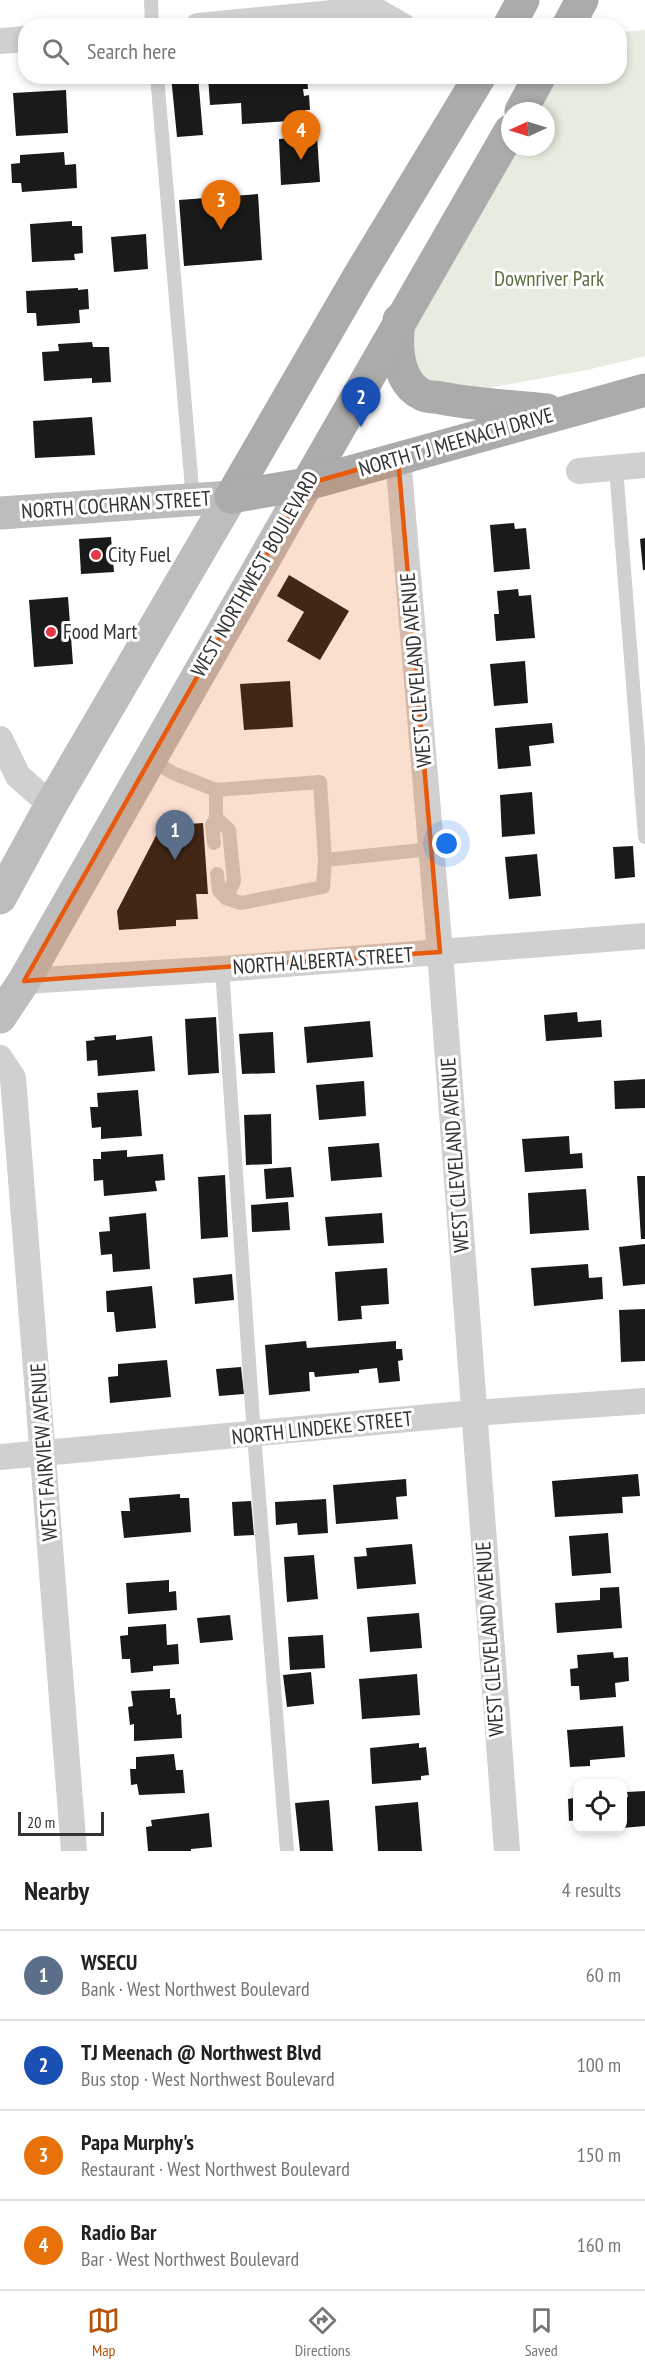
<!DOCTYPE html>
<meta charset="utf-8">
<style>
:root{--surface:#fff;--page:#f6f6f6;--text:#222;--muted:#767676;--line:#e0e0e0;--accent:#b45309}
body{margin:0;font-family:"PT Sans Narrow",sans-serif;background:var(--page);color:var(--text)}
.controls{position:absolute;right:18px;bottom:18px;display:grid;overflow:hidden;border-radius:12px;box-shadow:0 3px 9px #0003}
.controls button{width:54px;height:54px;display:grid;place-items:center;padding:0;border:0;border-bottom:2px solid var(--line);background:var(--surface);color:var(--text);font:30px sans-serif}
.compass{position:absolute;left:501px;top:102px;width:54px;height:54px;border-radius:50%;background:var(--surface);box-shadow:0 3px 9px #0003;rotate:266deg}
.scale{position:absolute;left:18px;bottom:15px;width:86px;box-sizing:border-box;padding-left:6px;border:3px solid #333;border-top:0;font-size:16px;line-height:21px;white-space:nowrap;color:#333;-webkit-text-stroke:4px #fff;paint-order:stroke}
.you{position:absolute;left:447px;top:844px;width:21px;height:21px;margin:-15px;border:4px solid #fff;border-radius:50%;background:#1a73e8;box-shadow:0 0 0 9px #1a73e833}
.badge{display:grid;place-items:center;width:39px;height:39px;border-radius:50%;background:var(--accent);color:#fff;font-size:20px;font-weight:700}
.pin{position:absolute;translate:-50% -50px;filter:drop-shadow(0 2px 3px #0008)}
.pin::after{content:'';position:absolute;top:32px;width:21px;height:18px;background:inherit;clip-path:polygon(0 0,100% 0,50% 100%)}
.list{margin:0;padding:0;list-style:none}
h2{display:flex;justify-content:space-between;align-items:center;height:78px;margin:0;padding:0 24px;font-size:26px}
h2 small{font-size:20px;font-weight:400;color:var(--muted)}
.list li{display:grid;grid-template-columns:39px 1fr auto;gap:18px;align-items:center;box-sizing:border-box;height:90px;padding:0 24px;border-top:2px solid var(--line)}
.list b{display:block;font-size:22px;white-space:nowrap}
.list p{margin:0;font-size:20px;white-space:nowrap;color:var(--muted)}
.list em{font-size:20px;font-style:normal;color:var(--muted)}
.icon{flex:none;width:33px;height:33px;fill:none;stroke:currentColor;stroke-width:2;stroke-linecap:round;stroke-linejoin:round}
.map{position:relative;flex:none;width:645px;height:1851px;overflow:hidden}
.search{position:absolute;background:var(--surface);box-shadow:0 3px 9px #0003;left:18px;right:18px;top:18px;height:66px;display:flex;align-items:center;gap:15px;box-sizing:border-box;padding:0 21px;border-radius:24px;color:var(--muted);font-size:22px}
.sheet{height:438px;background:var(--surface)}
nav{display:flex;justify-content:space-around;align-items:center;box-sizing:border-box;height:84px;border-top:2px solid var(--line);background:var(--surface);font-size:16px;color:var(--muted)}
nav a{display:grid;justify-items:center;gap:3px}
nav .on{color:var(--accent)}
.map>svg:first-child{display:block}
</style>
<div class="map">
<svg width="645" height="1851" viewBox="0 0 645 1851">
<rect width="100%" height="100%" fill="#fff"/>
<polygon fill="#e6ecdf" points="645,30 645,356 587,370 456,394 415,374 411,326 515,147 546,147 546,111 537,111 557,77 620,76 620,32"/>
<g fill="#1a1a1a">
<polygon points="171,76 198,76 203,135 177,137"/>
<polygon points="208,76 307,76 308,89 303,89 304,96 309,95 310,110 305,110 306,120 242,124 241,103 210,105"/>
<polygon points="66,90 68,133 16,136 13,93"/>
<polygon points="317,136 320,182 281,185 279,139"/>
<polygon points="64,152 65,165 76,164 77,188 22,192 21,183 12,183 11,164 20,163 20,155"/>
<polygon points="258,194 262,260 184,266 179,200"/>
<polygon points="72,221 72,226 82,226 83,253 74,254 75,260 32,262 30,224"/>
<polygon points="146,234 148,269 114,272 111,237"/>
<polygon points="78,288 78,290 88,289 89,309 79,310 80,323 37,326 36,313 27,313 26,291"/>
<polygon points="92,342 93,347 109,347 111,382 92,383 92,378 44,381 42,352 59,351 58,344"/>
<polygon points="92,417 95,455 35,458 33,421"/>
<polygon points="514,523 515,529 526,528 530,569 494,572 490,525"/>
<polygon points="111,537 114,572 81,574 79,539"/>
<polygon points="645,538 645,570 643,570 640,539"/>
<polygon points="289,575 349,611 320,660 287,641 304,612 277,596"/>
<polygon points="518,589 519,596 531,595 535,638 496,641 494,614 499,614 497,591"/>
<polygon points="68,597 73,664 34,667 29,600"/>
<polygon points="525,661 528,703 494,706 490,664"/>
<polygon points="290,681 293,727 244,730 240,684"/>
<polygon points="552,723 554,743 529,746 531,766 498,769 495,728"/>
<polygon points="532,792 535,834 502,837 500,795"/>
<polygon points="203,823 208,894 196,894 198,919 176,920 176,926 119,930 117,911 161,826"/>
<polygon points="633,846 635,877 615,879 613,847"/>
<polygon points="537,854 541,896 509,899 505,857"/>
<polygon points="577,1012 578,1022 601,1020 602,1037 546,1041 544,1015"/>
<polygon points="216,1017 219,1073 188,1075 185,1019"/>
<polygon points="370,1021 373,1057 307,1063 304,1027"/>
<polygon points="273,1032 275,1073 242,1074 239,1034"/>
<polygon points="116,1035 116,1040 152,1036 155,1071 98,1076 97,1060 87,1061 86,1041 95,1040 94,1037"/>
<polygon points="645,1079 645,1108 615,1109 614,1081"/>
<polygon points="364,1081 366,1116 319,1120 316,1085"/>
<polygon points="138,1090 142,1136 101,1139 101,1127 92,1128 90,1107 98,1107 97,1093"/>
<polygon points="271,1114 272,1164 246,1165 244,1115"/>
<polygon points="569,1136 570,1154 582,1153 583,1168 525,1172 522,1139"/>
<polygon points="379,1143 382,1177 331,1181 328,1147"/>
<polygon points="127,1150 127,1157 163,1154 165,1180 155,1181 157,1191 104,1196 103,1180 94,1181 93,1159 101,1159 101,1152"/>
<polygon points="291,1167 294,1197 266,1199 264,1169"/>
<polygon points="225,1175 228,1237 201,1239 198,1177"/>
<polygon points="637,1176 645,1176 645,1239 641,1239"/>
<polygon points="586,1189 589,1230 530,1234 528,1193"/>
<polygon points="288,1202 290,1230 252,1232 251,1205"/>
<polygon points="146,1213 150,1269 113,1272 112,1254 101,1255 99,1232 110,1231 109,1217"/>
<polygon points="382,1213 384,1243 328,1246 325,1217"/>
<polygon points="645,1244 645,1284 623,1286 619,1247"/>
<polygon points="588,1264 589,1278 602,1277 603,1299 534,1306 531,1268"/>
<polygon points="387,1268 389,1304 361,1306 362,1319 338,1321 335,1272"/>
<polygon points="232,1274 234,1300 195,1304 193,1278"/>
<polygon points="152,1286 156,1328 116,1332 114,1312 107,1312 106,1291"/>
<polygon points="645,1309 645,1361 621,1362 619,1310"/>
<polygon points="306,1341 307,1348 396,1341 396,1349 402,1349 403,1360 398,1361 400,1381 379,1383 377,1368 359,1370 359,1373 315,1377 314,1372 309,1372 310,1391 269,1395 265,1345"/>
<polygon points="167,1360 171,1397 110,1403 108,1377 118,1376 118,1364"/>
<polygon points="241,1367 244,1394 219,1396 216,1369"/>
<polygon points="638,1474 640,1496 622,1497 623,1513 555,1517 552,1481"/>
<polygon points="406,1479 407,1496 396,1497 398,1519 336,1524 333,1485"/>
<polygon points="180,1494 180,1498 189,1498 191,1532 124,1538 121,1511 130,1511 129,1498"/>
<polygon points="326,1499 328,1533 298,1535 297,1523 276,1525 275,1502"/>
<polygon points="251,1501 254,1535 234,1536 232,1502"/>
<polygon points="608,1533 611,1573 572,1576 569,1536"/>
<polygon points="412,1544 416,1584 357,1589 354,1557 367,1556 366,1548"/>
<polygon points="314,1555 318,1599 287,1602 284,1557"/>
<polygon points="169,1580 169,1592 176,1591 177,1610 128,1614 126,1583"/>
<polygon points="619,1587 622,1628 557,1633 555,1603 600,1600 600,1588"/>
<polygon points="419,1613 422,1648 370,1652 367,1617"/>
<polygon points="230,1615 233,1640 200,1643 197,1618"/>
<polygon points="166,1624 167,1645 178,1644 179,1664 153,1666 153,1671 131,1673 130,1659 122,1659 120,1636 128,1635 128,1627"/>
<polygon points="323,1635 325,1668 290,1670 288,1637"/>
<polygon points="613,1652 614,1658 628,1657 629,1681 615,1683 616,1697 580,1700 579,1686 571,1686 570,1669 578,1668 577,1655"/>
<polygon points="311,1672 314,1704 287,1707 283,1675"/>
<polygon points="417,1674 420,1715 362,1719 359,1679"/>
<polygon points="170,1689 170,1698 175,1698 177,1715 181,1714 182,1738 134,1741 134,1724 130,1725 128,1707 133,1706 131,1691"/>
<polygon points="623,1726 625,1757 590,1760 590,1766 570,1767 567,1730"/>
<polygon points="419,1743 419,1748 426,1747 429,1775 421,1776 421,1780 372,1784 370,1748"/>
<polygon points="174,1754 176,1770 183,1770 185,1793 139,1795 137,1784 131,1785 130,1769 136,1769 136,1757"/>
<polygon points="573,1788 578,1788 578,1820 569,1821 568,1799 574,1798"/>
<polygon points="645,1791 645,1826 622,1828 622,1798 628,1797 627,1792"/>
<polygon points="329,1800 333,1851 300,1851 295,1803"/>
<polygon points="418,1802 422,1851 378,1851 375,1806"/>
<polygon points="209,1813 212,1847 191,1849 191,1851 148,1851 146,1827 152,1826 151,1820"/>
</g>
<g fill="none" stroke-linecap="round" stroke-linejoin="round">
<g stroke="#d0d0d0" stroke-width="14">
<polyline points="151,0 152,26"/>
<polyline points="157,76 193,500"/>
<polyline points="616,468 645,837"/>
<polyline points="150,760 173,773 216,790 320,782 325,860 431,849"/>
<polyline points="216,818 229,830 234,881 226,898"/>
<polyline points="214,843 212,825 216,818 216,790"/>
<polyline points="217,874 219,891 226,898 241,903 323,887 325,860"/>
<polyline points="222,969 254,1435 287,1851"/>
</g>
<g stroke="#d0d0d0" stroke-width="26">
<polyline points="198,26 373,9 403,26"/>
<polyline points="0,41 26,39"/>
<polyline points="398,458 440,952 507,1851"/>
<polyline points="579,471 645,465"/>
<polyline points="0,739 18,776 51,805"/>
<polyline points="24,981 222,969 645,936"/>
<polyline points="0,1058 13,1078 74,1851"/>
<polyline points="0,1457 473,1413 645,1401"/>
</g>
<g stroke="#bdbdbd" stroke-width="33">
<polyline points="0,513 231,497"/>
<polyline points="0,898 51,805 231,497"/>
<polyline points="0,1017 24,981 307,484"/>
</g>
<g stroke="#ababab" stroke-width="33">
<polyline points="509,26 523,0"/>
<polyline points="568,26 582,0"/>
<polyline points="521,111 540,76"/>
<path d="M 399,320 C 396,345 396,382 423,395 C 428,397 436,397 441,398 C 476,405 512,406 547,410"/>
<polyline points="307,484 510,131"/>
<polyline points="231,497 359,276 480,76"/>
<polyline points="231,497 307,484 645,390"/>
</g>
</g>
<path fill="#e8590c" fill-opacity="0.2" stroke="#e8590c" stroke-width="4.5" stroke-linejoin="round" d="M 398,458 L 440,952 L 24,981 L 307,484 Z"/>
<g fill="#e63946" stroke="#fff" stroke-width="2">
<circle cx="96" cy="555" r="6"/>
<circle cx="51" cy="632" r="6"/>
</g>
<g text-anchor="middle" stroke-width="6" stroke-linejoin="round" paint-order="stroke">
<g font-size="21" fill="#56703f" stroke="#fff">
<text x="549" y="286">Downriver Park</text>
</g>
<g font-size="21" fill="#333" stroke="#fff">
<text transform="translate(456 442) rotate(-16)" y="7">NORTH T J MEENACH DRIVE</text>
<text transform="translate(116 505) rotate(-4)" y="7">NORTH COCHRAN STREET</text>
<text transform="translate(255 574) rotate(-60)" y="7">WEST NORTHWEST BOULEVARD</text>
<text transform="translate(416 670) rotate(-95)" y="7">WEST CLEVELAND AVENUE</text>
<text transform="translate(323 961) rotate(-4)" y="7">NORTH ALBERTA STREET</text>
<text transform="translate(455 1155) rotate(-94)" y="7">WEST CLEVELAND AVENUE</text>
<text transform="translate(322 1428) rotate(-6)" y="7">NORTH LINDEKE STREET</text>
<text transform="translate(44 1452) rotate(-94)" y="7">WEST FAIRVIEW AVENUE</text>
<text transform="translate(490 1639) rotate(-94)" y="7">WEST CLEVELAND AVENUE</text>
</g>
<g font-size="21" fill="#333" stroke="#fff" text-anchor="start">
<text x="108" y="562">City Fuel</text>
<text x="63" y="639">Food Mart</text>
</g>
</g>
</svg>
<div class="controls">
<button><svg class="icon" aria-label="locate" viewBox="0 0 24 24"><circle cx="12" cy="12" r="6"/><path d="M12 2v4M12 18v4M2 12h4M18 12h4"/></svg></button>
</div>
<svg class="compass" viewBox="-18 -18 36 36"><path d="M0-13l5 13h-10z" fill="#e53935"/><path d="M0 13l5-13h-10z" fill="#767676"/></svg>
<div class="scale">20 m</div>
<div class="you"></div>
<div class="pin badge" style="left:175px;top:860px;background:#5c6f8a">1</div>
<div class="pin badge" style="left:361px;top:427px;background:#1a4fb4">2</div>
<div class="pin badge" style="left:221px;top:230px;background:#e8710a">3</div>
<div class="pin badge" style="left:301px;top:160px;background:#e8710a">4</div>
<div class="search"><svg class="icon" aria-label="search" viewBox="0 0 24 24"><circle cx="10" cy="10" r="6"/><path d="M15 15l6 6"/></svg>Search here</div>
</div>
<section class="sheet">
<h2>Nearby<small>4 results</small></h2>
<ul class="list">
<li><span class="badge" style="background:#5c6f8a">1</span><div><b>WSECU</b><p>Bank · West Northwest Boulevard</p></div><em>60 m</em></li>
<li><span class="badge" style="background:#1a4fb4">2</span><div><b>TJ Meenach @ Northwest Blvd</b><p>Bus stop · West Northwest Boulevard</p></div><em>100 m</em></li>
<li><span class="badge" style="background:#e8710a">3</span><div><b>Papa Murphy's</b><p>Restaurant · West Northwest Boulevard</p></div><em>150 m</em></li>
<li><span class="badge" style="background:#e8710a">4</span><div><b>Radio Bar</b><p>Bar · West Northwest Boulevard</p></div><em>160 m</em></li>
</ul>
</section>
<nav>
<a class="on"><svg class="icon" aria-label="map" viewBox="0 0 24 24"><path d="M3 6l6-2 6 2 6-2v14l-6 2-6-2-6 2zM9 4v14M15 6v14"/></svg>Map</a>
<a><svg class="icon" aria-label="directions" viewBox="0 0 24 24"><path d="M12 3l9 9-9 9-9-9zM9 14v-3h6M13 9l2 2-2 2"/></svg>Directions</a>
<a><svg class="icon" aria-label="saved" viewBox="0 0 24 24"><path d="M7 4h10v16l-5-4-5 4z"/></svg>Saved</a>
</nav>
